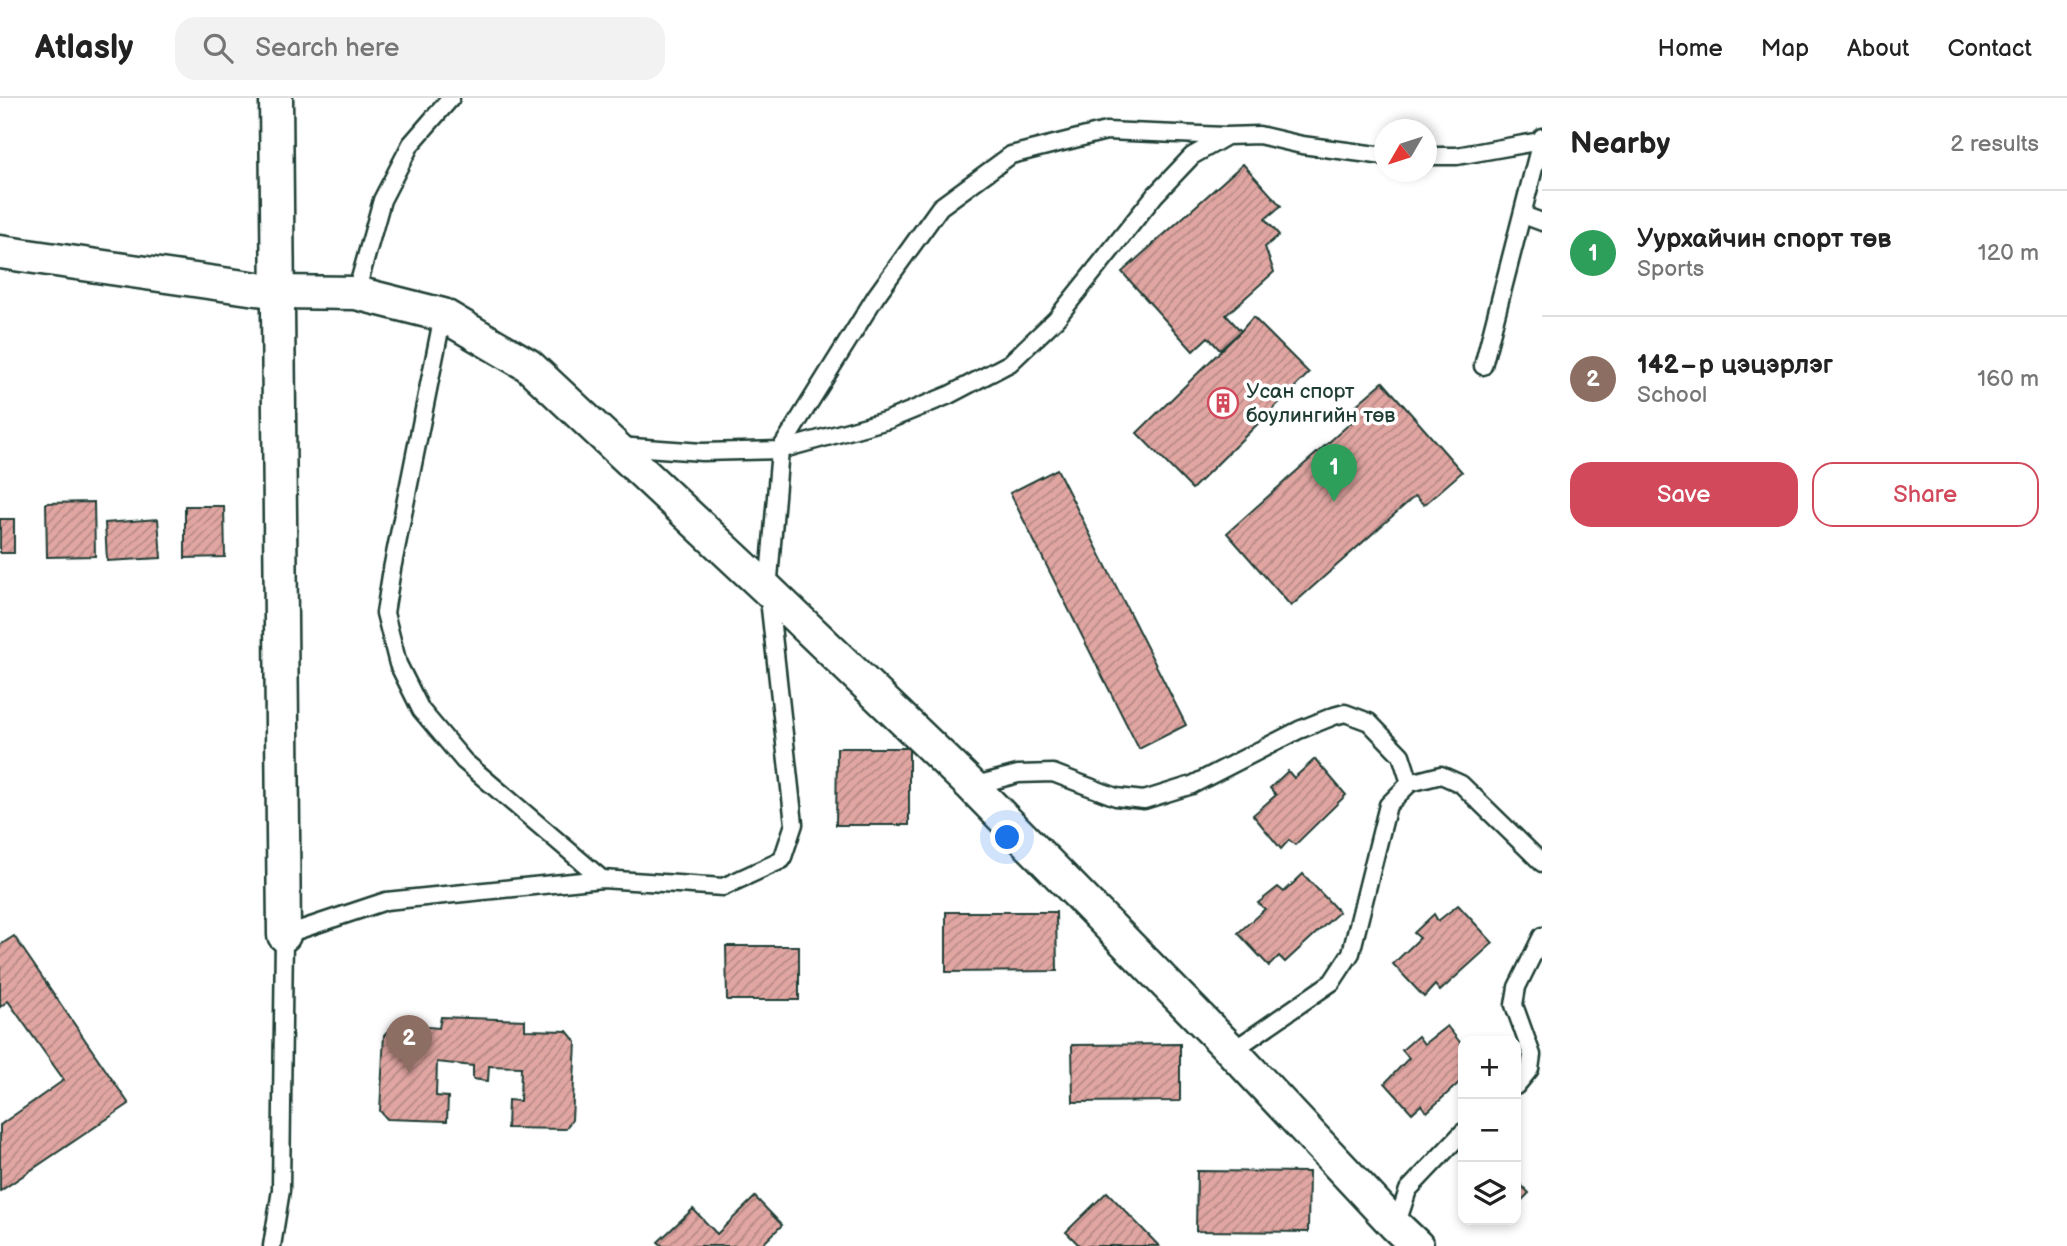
<!DOCTYPE html>
<meta charset="utf-8">
<style>
:root{--surface:#fff;--page:#f2f2f2;--text:#222;--muted:#767676;--line:#e0e0e0;--accent:#d1495b}
body{margin:0;font-family:"Balsamiq Sans",sans-serif;background:var(--page);color:var(--text)}
.controls{position:absolute;right:21px;bottom:21px;display:grid;overflow:hidden;border-radius:14px;box-shadow:0 4px 10px #0003}
.controls button{width:63px;height:63px;display:grid;place-items:center;padding:0;border:0;border-bottom:2px solid var(--line);background:var(--surface);color:var(--text);font:35px sans-serif}
.compass{position:absolute;left:1374px;top:21px;width:63px;height:63px;border-radius:50%;background:var(--surface);box-shadow:0 4px 10px #0003;rotate:231deg}
.you{position:absolute;left:1008px;top:740px;width:24px;height:24px;margin:-18px;border:5px solid #fff;border-radius:50%;background:#1a73e8;box-shadow:0 0 0 10px #1a73e833}
.badge{display:grid;place-items:center;width:46px;height:46px;border-radius:50%;background:var(--accent);color:#fff;font-size:23px;font-weight:700}
.pin{position:absolute;translate:-50% -58px;filter:drop-shadow(0 2px 4px #0008)}
.pin::after{content:'';position:absolute;top:37px;width:24px;height:21px;background:inherit;clip-path:polygon(0 0,100% 0,50% 100%)}
.list{margin:0;padding:0;list-style:none}
h2{display:flex;justify-content:space-between;align-items:center;height:91px;margin:0;padding:0 28px;font-size:30px}
h2 small{font-size:23px;font-weight:400;color:var(--muted)}
.list li{display:grid;grid-template-columns:46px 1fr auto;gap:21px;align-items:center;box-sizing:border-box;height:126px;padding:0 28px;border-top:2px solid var(--line)}
.list b{display:block;font-size:26px;white-space:nowrap}
.list p{margin:0;font-size:23px;white-space:nowrap;color:var(--muted)}
.list em{font-size:23px;font-style:normal;color:var(--muted)}
.actions{display:flex;gap:14px;padding:21px 28px}
.actions a{flex:1;padding:16px 0;border:2px solid var(--accent);border-radius:21px;text-align:center;font-size:24px;color:var(--accent)}
.actions .main{background:var(--accent);color:#fff}
.icon{flex:none;width:38px;height:38px;fill:none;stroke:currentColor;stroke-width:2;stroke-linecap:round;stroke-linejoin:round}
.map{position:relative;flex:none;width:1542px;height:1148px;overflow:hidden}
header{display:flex;align-items:center;gap:42px;box-sizing:border-box;height:98px;padding:0 35px;background:var(--surface);border-bottom:2px solid var(--line)}
header strong{font-size:33px}
nav{display:flex;gap:38px;margin-inline-start:auto;font-size:24px}
.search{width:490px;height:63px;background:var(--page);display:flex;align-items:center;gap:18px;box-sizing:border-box;padding:0 24px;border-radius:21px;color:var(--muted);font-size:26px}
main{display:flex}
aside{flex:1;background:var(--surface)}
.map>svg:first-child{display:block}
</style>
<header>
<strong>Atlasly</strong>
<div class="search"><svg class="icon" aria-label="search" viewBox="0 0 24 24"><circle cx="10" cy="10" r="6"/><path d="M15 15l6 6"/></svg>Search here</div>
<nav><a>Home</a><a>Map</a><a>About</a><a>Contact</a></nav>
</header>
<main>
<div class="map">
<svg width="1542" height="1148" viewBox="0 0 1542 1148">
<defs>
<pattern id="building-hatch" width="6" height="6" patternUnits="userSpaceOnUse" patternTransform="scale(1.75)"><rect width="6" height="6" fill="#e1a6a2"/><path d="M-1 1l2-2M0 6l6-6M5 7l2-2" fill="none" stroke="#b68885"/></pattern>
</defs>
<rect width="100%" height="100%" fill="#fff"/>
<filter id="ink" filterUnits="userSpaceOnUse"><feTurbulence type="fractalNoise" baseFrequency=".0143" numOctaves="2"/><feDisplacementMap in="SourceGraphic" scale="14" xChannelSelector="R" yChannelSelector="G"/><feConvolveMatrix kernelMatrix="1 2 1 2 8 2 1 2 1" color-interpolation-filters="sRGB"/></filter>
<g filter="url(#ink)">
<g fill="url(#building-hatch)" stroke="#1f3d34" stroke-width="2">
<polygon points="1243,66 1281,108 1265,121 1279,137 1265,149 1274,174 1226,217 1241,233 1220,252 1208,239 1193,253 1122,174"/>
<polygon points="1253,219 1309,275 1192,391 1137,335 1241,233"/>
<polygon points="1383,284 1462,374 1424,407 1415,398 1291,508 1227,435 1355,321 1348,314"/>
<polygon points="1057,371 1186,627 1139,651 1010,395"/>
<polygon points="94,404 95,458 47,459 46,405"/>
<polygon points="185,408 224,408 225,459 185,460"/>
<rect x="0" y="421" width="14" height="34"/>
<polygon points="158,421 161,460 107,463 105,425"/>
<polygon points="837,650 909,650 909,727 836,727"/>
<polygon points="1315,661 1346,697 1295,747 1289,742 1281,751 1253,717 1276,697 1270,690 1288,673 1294,680"/>
<polygon points="1303,776 1339,814 1285,864 1279,858 1269,868 1238,835 1265,811 1258,805 1278,789 1284,794"/>
<polygon points="1458,807 1493,845 1440,893 1435,887 1424,899 1393,866 1420,840 1414,835 1434,816 1438,823"/>
<polygon points="946,814 1056,814 1057,873 946,874"/>
<polygon points="14,838 129,1006 0,1093 0,1027 64,982 8,903 0,909 0,847"/>
<polygon points="726,848 799,848 799,902 727,902"/>
<polygon points="441,919 525,922 525,932 567,933 576,944 572,1022 565,1031 507,1030 508,1002 520,1003 521,969 489,968 488,983 473,981 473,968 437,964 436,998 448,999 447,1023 387,1021 380,1013 384,937 394,926 439,930"/>
<polygon points="1447,928 1463,948 1463,981 1427,1014 1421,1007 1412,1015 1385,985 1409,960 1402,952 1418,938 1424,946"/>
<polygon points="1180,946 1180,1003 1073,1004 1072,947"/>
<polygon points="1197,1073 1309,1074 1308,1134 1196,1133"/>
<polygon points="1516,1082 1529,1095 1516,1108"/>
<polygon points="1107,1094 1159,1148 1080,1148 1066,1134"/>
<polygon points="755,1099 782,1127 761,1148 663,1148 658,1144 693,1111 717,1136"/>
</g>
<g fill="none" stroke-linecap="round" stroke-linejoin="round">
<g stroke="#1f3d34" stroke-width="21">
<g id="service">
<polyline points="1426,58 1457,58 1541,43"/>
<polyline points="1523,117 1542,124"/>
<polyline points="356,195 382,102 411,46 451,0"/>
<polyline points="443,217 392,471 385,515 398,566 421,612 464,663 602,781"/>
<polyline points="1483,268 1542,39"/>
<polyline points="618,348 702,354 780,352 876,198 940,109 1011,57 1106,33 1225,38"/>
<polyline points="972,688 1018,676 1053,675 1116,699 1144,702 1192,687 1299,632 1334,618 1345,615 1369,624 1401,657 1410,685"/>
<polyline points="1232,953 1332,884 1351,855 1388,707 1410,685 1441,677 1461,686 1542,765"/>
<polyline points="1516,988 1530,971 1532,957 1514,907 1517,889 1542,838"/>
<polyline points="1396,1128 1408,1092 1463,1034"/>
<polyline points="272,1148 281,1092 284,837 386,803 602,781 723,789 782,762 794,726 768,492 780,352 888,322 949,297 1010,265 1056,221 1155,97 1192,58 1227,38 1259,37 1302,47 1384,58"/>
</g>
</g>
<g stroke="#1f3d34" stroke-width="37">
<g id="minor">
<polyline points="276,0 284,837"/>
<polyline points="0,154 278,194 356,195 443,217 528,267 768,492 972,688 1232,953 1396,1128 1417,1148"/>
</g>
</g>
<use href="#service" stroke="#fff" stroke-width="16"/>
<use href="#minor" stroke="#fff" stroke-width="32"/>
</g>
</g>
<defs>
<g id="building-ring" transform="scale(1.575)"><circle r="9.5" fill="#fff" stroke="#d1495b" stroke-width="1.5"/><path d="M-4-6H4V6H1V3H-1V6H-4ZM-2.5-4.3h1.7v1.8h-1.7ZM.8-4.3h1.7v1.8H.8ZM-2.5-1h1.7V.8h-1.7ZM.8-1h1.7V.8H.8Z" fill="#d1495b"/></g>
</defs>
<g fill-rule="evenodd">
<use href="#building-ring" x="1223" y="305"/>
</g>
<g text-anchor="middle" stroke-width="7" stroke-linejoin="round" paint-order="stroke">
<g font-size="21" fill="#1f3d34" stroke="#fff" text-anchor="start">
<text x="1246" y="300">Усан спорт<tspan x="1246" dy="24">боулингийн төв</tspan></text>
</g>
</g>
</svg>
<div class="controls">
<button>+</button>
<button>−</button>
<button><svg class="icon" aria-label="layers" viewBox="0 0 24 24"><path d="M12 4l9 5-9 5-9-5zM3 14l9 5 9-5"/></svg></button>
</div>
<svg class="compass" viewBox="-18 -18 36 36"><path d="M0-13l5 13h-10z" fill="#e53935"/><path d="M0 13l5-13h-10z" fill="#767676"/></svg>
<div class="you"></div>
<div class="pin badge" style="left:1334px;top:404px;background:#2e9e5b">1</div>
<div class="pin badge" style="left:409px;top:975px;background:#8d6e63">2</div>
</div>
<aside>
<h2>Nearby<small>2 results</small></h2>
<ul class="list">
<li><span class="badge" style="background:#2e9e5b">1</span><div><b>Уурхайчин спорт төв</b><p>Sports</p></div><em>120 m</em></li>
<li><span class="badge" style="background:#8d6e63">2</span><div><b>142−р цэцэрлэг</b><p>School</p></div><em>160 m</em></li>
</ul>
<div class="actions"><a class="main">Save</a><a>Share</a></div>
</aside>
</main>
